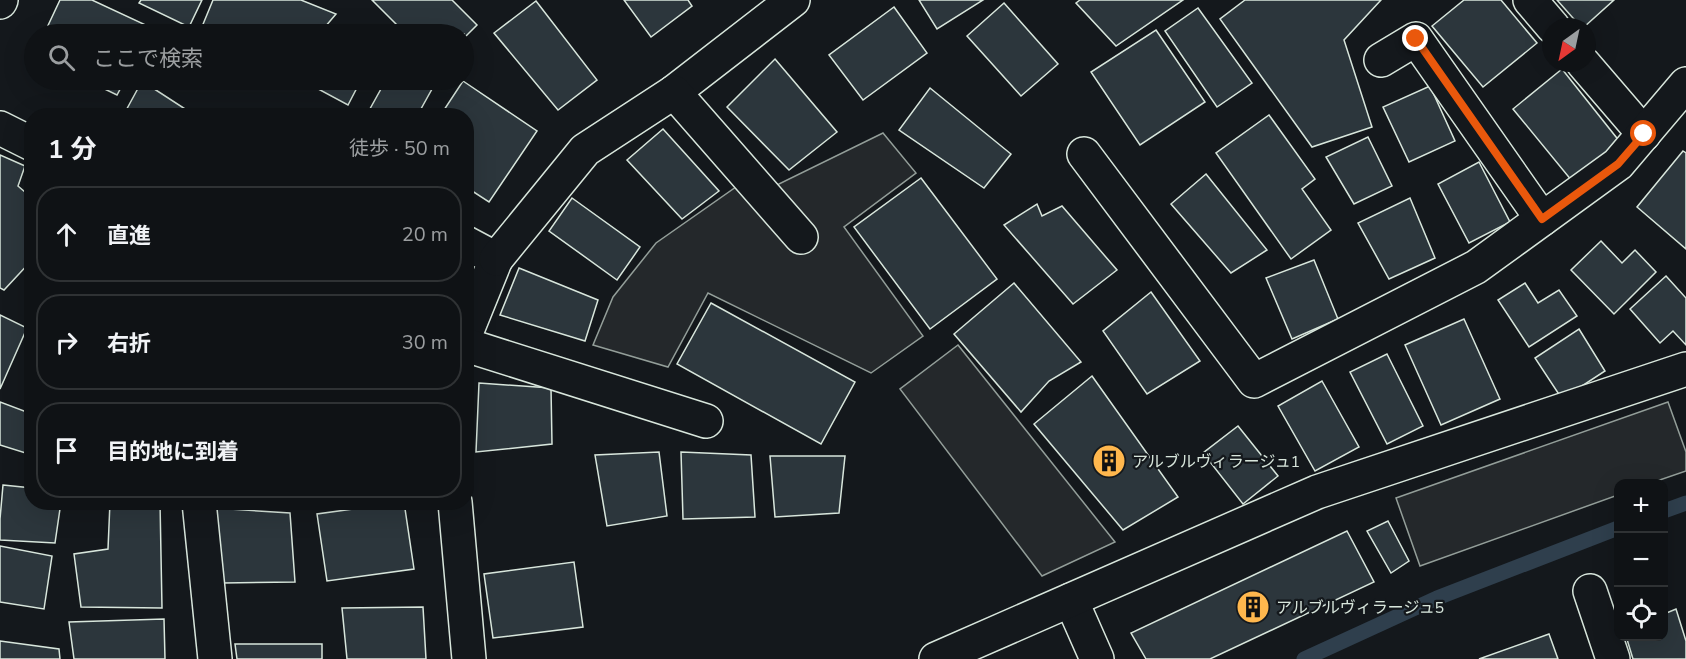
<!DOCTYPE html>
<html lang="ja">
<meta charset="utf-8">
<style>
:root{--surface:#0f1215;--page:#1d2022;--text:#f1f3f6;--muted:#9b9ea0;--line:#2f3234}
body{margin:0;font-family:"Nunito Sans","Noto Sans JP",sans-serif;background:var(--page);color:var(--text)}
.controls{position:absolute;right:18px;bottom:18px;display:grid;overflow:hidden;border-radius:12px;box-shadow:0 6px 24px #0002}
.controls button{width:54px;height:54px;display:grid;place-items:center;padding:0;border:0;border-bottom:2px solid var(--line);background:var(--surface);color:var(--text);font:30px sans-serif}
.compass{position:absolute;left:1542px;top:18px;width:54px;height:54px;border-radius:50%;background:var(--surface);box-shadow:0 6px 24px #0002;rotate:213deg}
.stop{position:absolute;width:18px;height:18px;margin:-14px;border:4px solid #ea580c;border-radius:50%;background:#fff}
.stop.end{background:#ea580c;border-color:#fff;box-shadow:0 2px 6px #0008}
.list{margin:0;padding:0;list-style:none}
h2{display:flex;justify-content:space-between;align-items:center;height:78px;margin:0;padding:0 24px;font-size:26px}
h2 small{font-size:20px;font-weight:400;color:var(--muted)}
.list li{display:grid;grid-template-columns:39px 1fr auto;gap:18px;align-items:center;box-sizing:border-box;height:96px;margin:0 12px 12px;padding:0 12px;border:2px solid var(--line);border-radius:24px}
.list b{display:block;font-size:22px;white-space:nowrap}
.list em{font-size:20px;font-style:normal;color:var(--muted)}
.icon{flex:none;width:33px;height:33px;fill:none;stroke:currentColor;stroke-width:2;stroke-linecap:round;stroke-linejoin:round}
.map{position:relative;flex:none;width:1686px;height:659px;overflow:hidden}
.search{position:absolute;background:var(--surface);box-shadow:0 6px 24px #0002;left:24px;top:24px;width:450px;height:66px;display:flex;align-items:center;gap:15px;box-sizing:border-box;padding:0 21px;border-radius:33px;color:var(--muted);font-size:22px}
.panel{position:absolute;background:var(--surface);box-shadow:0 6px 24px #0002;left:24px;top:108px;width:450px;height:402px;border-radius:24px}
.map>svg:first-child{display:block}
</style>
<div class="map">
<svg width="1686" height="659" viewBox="0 0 1686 659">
<rect width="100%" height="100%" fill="#14181c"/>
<g fill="#24282b" stroke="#939e99" stroke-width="1.5">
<polygon points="883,133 916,173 844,227 923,336 871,373 708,293 668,367 593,345 613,297 656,243 736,187 779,184"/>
<polygon points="958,345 1115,542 1042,576 900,389"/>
<polygon points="1668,402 1686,452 1686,471 1651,483 1618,484 1618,495 1420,566 1396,498"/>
</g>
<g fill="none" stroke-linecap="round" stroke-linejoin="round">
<g stroke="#2f3f4d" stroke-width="15">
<polyline points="1664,511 1686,503"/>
<polyline points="1304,659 1437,598 1618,528"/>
</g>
</g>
<g fill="#2c363c" stroke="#d8e6dc" stroke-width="1.5">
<polygon points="60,0 92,0 150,27 146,34 44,34"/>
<polygon points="141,0 202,0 189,27 139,3"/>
<polygon points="213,0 301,0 336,14 319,34 199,34"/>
<polygon points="372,0 452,0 477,25 464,38 464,34 406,34"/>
<polygon points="624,0 688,0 692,6 651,37"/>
<polygon points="919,0 983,0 937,29"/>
<polygon points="1080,0 1183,0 1116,46 1076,3"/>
<polygon points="1245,0 1381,0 1344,40 1372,127 1312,147 1220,19"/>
<polygon points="1464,0 1501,0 1537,43 1483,87 1432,26"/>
<polygon points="1557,0 1614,0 1584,27 1581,27"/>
<polygon points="536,1 597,80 558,110 494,33"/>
<polygon points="1004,3 1058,64 1021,96 967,36"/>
<polygon points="894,7 927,53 863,100 829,55"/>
<polygon points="1198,8 1252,83 1217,107 1165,31"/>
<polygon points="1156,30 1205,102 1140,145 1091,72"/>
<polygon points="775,59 837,132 789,170 727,107"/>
<polygon points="1562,69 1620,142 1572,181 1513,109"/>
<polygon points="86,80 125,80 117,95"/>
<polygon points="309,80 361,80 348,105 307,83"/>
<polygon points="386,80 416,80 432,89 417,116 366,116"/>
<polygon points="142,81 196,116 123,116"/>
<polygon points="463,81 537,131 489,202 466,187 466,116 440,116"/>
<polygon points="1430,86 1455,141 1409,162 1383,107"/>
<polygon points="930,88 1011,154 984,188 899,130"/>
<polygon points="1269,115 1315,179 1302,189 1331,230 1291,259 1216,153"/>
<polygon points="663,129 719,191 682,219 627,160"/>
<polygon points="1368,137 1392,186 1354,204 1326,157"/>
<polygon points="1683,151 1686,153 1686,249 1637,207"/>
<polygon points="0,155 25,166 18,186 32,198 32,260 4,290 0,288"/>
<polygon points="1479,162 1510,222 1469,243 1438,184"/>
<polygon points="1206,174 1267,250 1231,273 1171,204"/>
<polygon points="921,178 997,279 930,329 854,227"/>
<polygon points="572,198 640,247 617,280 549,231"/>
<polygon points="1410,198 1435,258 1389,279 1358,223"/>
<polygon points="1037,204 1042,216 1062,206 1117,270 1073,304 1004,225"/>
<polygon points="1601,241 1622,263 1635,250 1656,272 1614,314 1571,270"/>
<polygon points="1314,260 1338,319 1292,339 1266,278"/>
<polygon points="519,268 598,300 585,341 500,315"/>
<polygon points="1666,276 1686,298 1686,345 1673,331 1660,343 1630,309"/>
<polygon points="1014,283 1081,362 1049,381 1021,412 954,334"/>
<polygon points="1525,283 1538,303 1559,290 1577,316 1529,347 1498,300"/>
<polygon points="1151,292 1200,361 1147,394 1103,331"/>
<polygon points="711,303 855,382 821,444 677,364"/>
<polygon points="0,315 27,328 0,389"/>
<polygon points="1464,319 1500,399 1441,425 1405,345"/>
<polygon points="1579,329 1605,371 1562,399 1535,358"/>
<polygon points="1387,354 1423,426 1387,444 1350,372"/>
<polygon points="1092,376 1178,497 1123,530 1034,424"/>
<polygon points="1322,381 1359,447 1315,471 1278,406"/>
<polygon points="479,383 551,388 552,444 476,452"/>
<polygon points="0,402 32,414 32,455 0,445"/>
<polygon points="1238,426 1278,476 1243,504 1203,453"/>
<polygon points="659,452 667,516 607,526 595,455"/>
<polygon points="681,452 751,455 755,517 683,519"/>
<polygon points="770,456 845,456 839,513 775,517"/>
<polygon points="3,485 32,488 32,502 61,502 55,543 0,540 0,519"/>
<polygon points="110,502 160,502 162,608 81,607 74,554 108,549"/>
<polygon points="404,502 414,569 327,581 317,514"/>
<polygon points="214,508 290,513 295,582 223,583"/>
<polygon points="1388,521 1409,561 1391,573 1367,531"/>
<polygon points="1347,531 1374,582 1210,659 1146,659 1131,633"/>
<polygon points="0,546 52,556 44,609 0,602"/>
<polygon points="574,562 583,627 493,638 484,574"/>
<polygon points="423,607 426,659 347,659 342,608"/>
<polygon points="1676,609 1686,641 1686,659 1633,659 1626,636 1664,636 1664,614"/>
<polygon points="164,619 165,659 74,659 69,622"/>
<polygon points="1549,634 1558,659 1479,659"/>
<polygon points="0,641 59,649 60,659 0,659"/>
<polygon points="235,644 322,644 322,659 237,659"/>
</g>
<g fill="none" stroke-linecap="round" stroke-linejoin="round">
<g stroke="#d8e6dc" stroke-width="36">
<g id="street">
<polyline points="1530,0 1553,27"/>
<polyline points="1381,60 1416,39 1542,219"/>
<polyline points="1583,63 1644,134"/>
<polyline points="674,92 793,0"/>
<polyline points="0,128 32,144"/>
<polyline points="1084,154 1254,381 1476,267 1618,164 1686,84"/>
<polyline points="466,243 496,259 466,333"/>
<polyline points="496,259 585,150 674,92 801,237"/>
<polyline points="466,345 706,421"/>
<polyline points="199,502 215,659"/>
<polyline points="455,502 469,659"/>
<polyline points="1590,591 1613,659"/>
<polyline points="1071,600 1097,659"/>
</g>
</g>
<g stroke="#d8e6dc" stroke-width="36">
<g id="secondary">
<polyline points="0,2 1,0"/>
<polyline points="936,659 1317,492 1686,369"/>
</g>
</g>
<use href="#street" stroke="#14181c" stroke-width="33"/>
<use href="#secondary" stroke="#14181c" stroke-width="33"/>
</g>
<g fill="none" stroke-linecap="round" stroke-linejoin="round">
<polyline stroke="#ea580c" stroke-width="8" points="1416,39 1542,219 1618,164 1644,134"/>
</g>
<defs>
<g id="building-disc" transform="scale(1.725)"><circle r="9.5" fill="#ffb74d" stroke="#14181c"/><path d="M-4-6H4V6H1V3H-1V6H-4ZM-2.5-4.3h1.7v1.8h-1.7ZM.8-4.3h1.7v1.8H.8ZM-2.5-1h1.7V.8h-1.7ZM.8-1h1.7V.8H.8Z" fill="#111"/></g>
</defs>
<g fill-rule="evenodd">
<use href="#building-disc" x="1109" y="461"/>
<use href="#building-disc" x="1253" y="607"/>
</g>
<g text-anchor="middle" stroke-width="4.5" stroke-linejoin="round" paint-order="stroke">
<g font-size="16" fill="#d8e6dc" stroke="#14181c" text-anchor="start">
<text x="1132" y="467">アルブルヴィラージュ1</text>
<text x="1276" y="613">アルブルヴィラージュ5</text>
</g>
</g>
</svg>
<div class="controls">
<button>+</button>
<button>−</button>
<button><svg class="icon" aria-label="locate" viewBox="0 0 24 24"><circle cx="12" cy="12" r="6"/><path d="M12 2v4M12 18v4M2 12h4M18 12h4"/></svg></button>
</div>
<svg class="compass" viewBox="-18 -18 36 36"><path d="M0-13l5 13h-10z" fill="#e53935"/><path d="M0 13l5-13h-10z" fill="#9b9ea0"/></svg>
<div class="stop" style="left:1644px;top:134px"></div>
<div class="stop end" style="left:1416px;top:39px"></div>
<div class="search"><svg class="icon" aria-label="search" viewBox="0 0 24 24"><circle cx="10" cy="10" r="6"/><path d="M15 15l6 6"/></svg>ここで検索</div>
<section class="panel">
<h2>1 分<small>徒歩 · 50 m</small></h2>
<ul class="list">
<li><svg class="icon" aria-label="ahead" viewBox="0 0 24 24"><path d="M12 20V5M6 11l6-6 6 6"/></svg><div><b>直進</b></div><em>20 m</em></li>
<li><svg class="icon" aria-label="right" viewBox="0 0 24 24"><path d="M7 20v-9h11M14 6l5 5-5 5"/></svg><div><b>右折</b></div><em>30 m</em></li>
<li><svg class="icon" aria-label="arrive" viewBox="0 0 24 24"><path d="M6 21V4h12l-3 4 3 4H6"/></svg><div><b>目的地に到着</b></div></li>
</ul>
</section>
</div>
